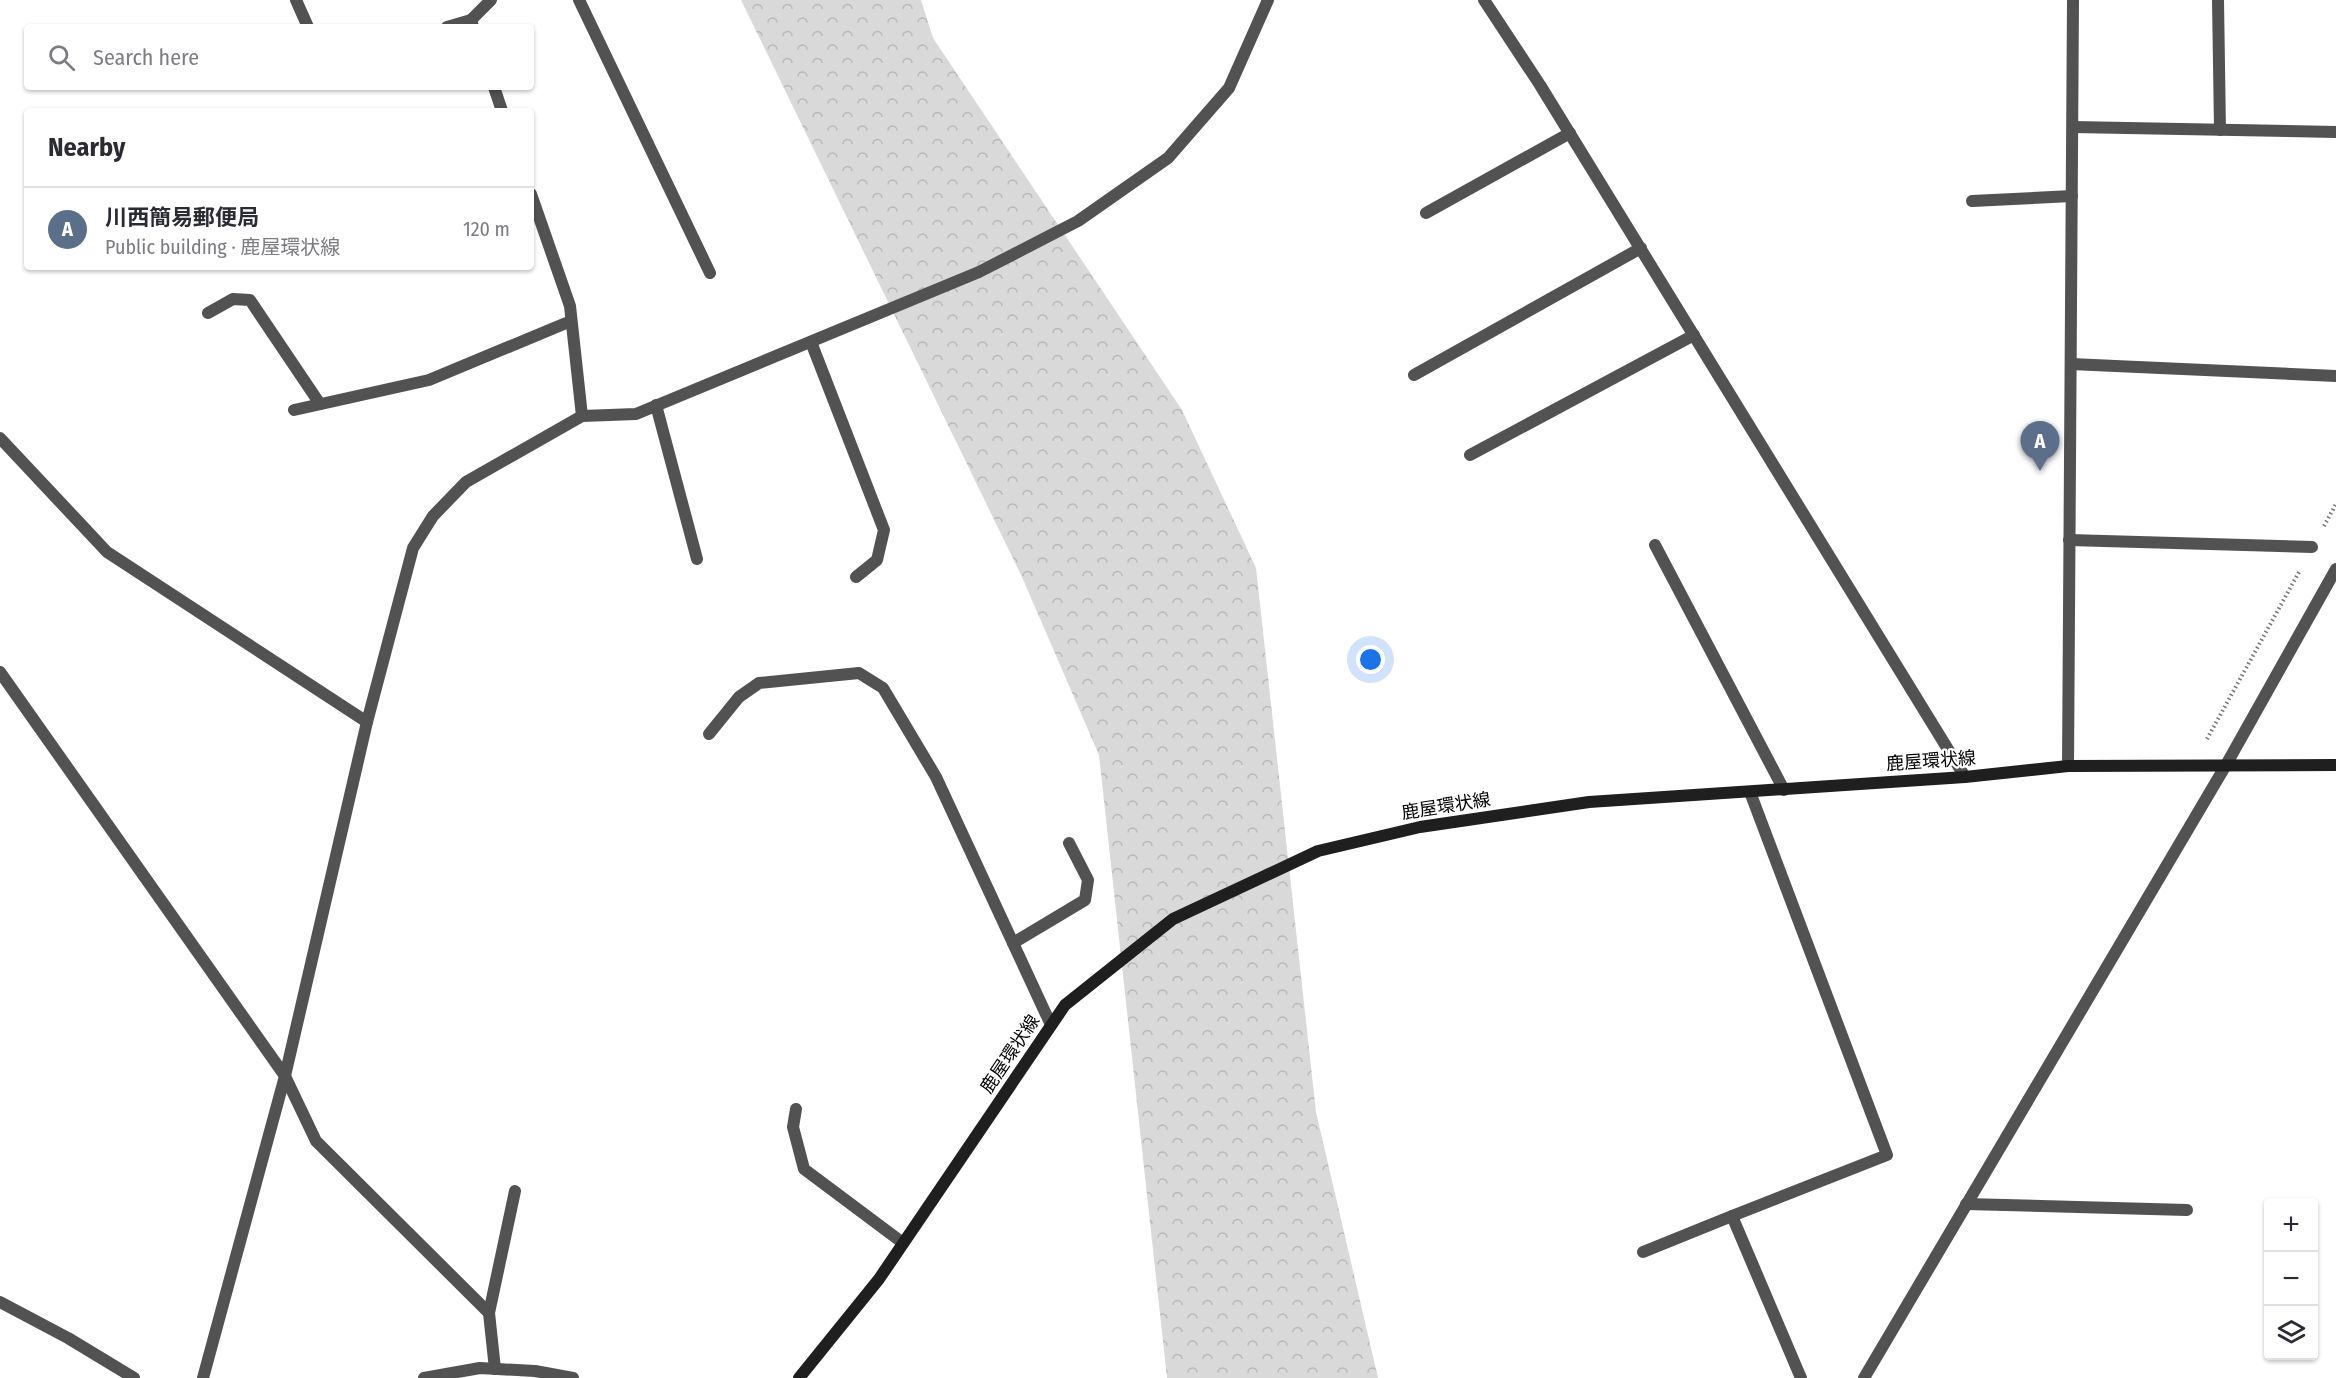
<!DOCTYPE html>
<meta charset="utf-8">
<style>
:root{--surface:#fff;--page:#f2f2f3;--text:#2b2b33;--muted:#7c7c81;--line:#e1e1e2;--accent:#7c3aed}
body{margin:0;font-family:"Fira Sans Condensed","Noto Sans JP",sans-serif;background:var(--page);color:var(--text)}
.controls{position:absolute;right:18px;bottom:18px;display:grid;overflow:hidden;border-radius:6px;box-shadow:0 2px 4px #0004}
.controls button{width:54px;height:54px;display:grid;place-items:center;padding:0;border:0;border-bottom:2px solid var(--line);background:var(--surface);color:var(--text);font:30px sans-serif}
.you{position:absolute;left:1371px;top:660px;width:21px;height:21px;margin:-15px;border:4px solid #fff;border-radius:50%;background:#1a73e8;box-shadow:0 0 0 9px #1a73e833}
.badge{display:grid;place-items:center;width:39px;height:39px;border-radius:50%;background:var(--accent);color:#fff;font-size:20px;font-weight:700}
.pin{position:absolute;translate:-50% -50px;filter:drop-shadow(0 2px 3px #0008)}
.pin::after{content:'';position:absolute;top:32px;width:21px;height:18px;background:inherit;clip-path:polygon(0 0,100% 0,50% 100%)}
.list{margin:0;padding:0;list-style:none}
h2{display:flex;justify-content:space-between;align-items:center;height:78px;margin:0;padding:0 24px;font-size:26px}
h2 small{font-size:20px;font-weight:400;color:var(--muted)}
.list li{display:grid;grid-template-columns:39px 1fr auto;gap:18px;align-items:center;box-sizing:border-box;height:84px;padding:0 24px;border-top:2px solid var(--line)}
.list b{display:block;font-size:22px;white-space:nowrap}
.list p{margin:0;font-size:20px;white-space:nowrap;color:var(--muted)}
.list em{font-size:20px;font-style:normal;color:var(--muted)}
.icon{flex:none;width:33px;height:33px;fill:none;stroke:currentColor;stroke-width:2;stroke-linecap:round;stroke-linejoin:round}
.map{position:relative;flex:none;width:2336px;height:1378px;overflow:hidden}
.search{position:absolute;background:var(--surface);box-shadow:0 2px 4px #0004;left:24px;top:24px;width:510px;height:66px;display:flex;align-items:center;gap:15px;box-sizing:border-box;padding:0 21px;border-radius:6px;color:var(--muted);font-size:22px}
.panel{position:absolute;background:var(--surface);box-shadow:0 2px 4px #0004;left:24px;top:108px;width:510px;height:162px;border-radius:6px}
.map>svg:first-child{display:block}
</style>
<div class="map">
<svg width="2336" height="1378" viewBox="0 0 2336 1378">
<defs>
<pattern id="forest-crowns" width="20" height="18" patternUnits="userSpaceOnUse" patternTransform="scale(1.5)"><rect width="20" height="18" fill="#d9d9d9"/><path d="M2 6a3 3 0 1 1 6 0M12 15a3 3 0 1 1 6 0" fill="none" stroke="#b8b8b8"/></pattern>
</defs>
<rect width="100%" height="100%" fill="#fff"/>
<polygon fill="url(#forest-crowns)" points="741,0 921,0 933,38 1182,410 1256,568 1316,1112 1378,1378 1167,1378 1099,755 1022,577"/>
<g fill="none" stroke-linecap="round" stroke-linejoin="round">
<g stroke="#747474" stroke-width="4" stroke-dasharray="1.5 3" stroke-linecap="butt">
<polyline points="2324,526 2336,504"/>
<polyline points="2207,739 2299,572"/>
</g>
<g stroke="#525252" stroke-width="12">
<polyline points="296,0 308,27"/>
<polyline points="579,0 710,273"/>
<polyline points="1484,0 1540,85 1965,777"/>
<polyline points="2218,0 2220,130"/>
<polyline points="447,27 471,20"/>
<polyline points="473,27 471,20 491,0"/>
<polyline points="494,87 502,111"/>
<polyline points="2073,127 2336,132"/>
<polyline points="531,194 570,306 582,416"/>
<polyline points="1972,201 2072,196"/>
<polyline points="1426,213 1570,133"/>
<polyline points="208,313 233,299 250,300 320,404"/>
<polyline points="811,342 884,530 877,560 856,577"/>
<polyline points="2071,364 2336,376"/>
<polyline points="1414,375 1641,248"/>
<polyline points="656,405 697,559"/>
<polyline points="294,410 429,380 571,321"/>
<polyline points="0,438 107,552 367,722 285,1076 203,1378"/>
<polyline points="1470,455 1694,335"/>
<polyline points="2069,540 2312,547"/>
<polyline points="1655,545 1784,790"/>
<polyline points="0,672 285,1076 316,1141 489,1313"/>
<polyline points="367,722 413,548 433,516 466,482 582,416 636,414 979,272 1078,221 1168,158 1229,88 1268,0"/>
<polyline points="709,734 739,697 759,683 859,673 883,688 936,777 1051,1025"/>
<polyline points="2068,766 2073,0"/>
<polyline points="1013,943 1085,900 1088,880 1069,843"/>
<polyline points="796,1109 793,1127 804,1169 903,1243"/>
<polyline points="1966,1204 2187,1210"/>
<polyline points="1732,1216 1887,1155 1750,792"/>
<polyline points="1643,1252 1732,1216 1801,1378"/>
<polyline points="0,1302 68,1338 134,1378"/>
<polyline points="495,1369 489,1313 515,1191"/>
<polyline points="424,1378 480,1368 535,1371 573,1378"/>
<polyline points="1864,1378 2226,765 2336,569"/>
</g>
<polyline stroke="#1f1f1f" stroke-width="12" points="799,1378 879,1279 1065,1005 1173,919 1318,851 1420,827 1589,802 1965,777 2068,766 2336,765"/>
</g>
<g text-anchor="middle" stroke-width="4.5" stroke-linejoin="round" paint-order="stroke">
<g font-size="18" fill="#000" stroke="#fff">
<text transform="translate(1931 761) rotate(-4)" y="6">鹿屋環状線</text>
<text transform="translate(1446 806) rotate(-9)" y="6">鹿屋環状線</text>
<text transform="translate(1010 1054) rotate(-56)" y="6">鹿屋環状線</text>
</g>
</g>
</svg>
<div class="controls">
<button>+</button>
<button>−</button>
<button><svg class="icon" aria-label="layers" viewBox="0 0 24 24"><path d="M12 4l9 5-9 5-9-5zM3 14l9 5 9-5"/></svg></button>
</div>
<div class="you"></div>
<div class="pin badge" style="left:2040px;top:471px;background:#5c6f8a">A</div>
<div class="search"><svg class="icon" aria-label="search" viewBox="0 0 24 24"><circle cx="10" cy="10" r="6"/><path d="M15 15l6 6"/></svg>Search here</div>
<section class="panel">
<h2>Nearby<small></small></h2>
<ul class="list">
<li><span class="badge" style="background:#5c6f8a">A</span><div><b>川西簡易郵便局</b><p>Public building · 鹿屋環状線</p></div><em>120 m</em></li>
</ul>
</section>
</div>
